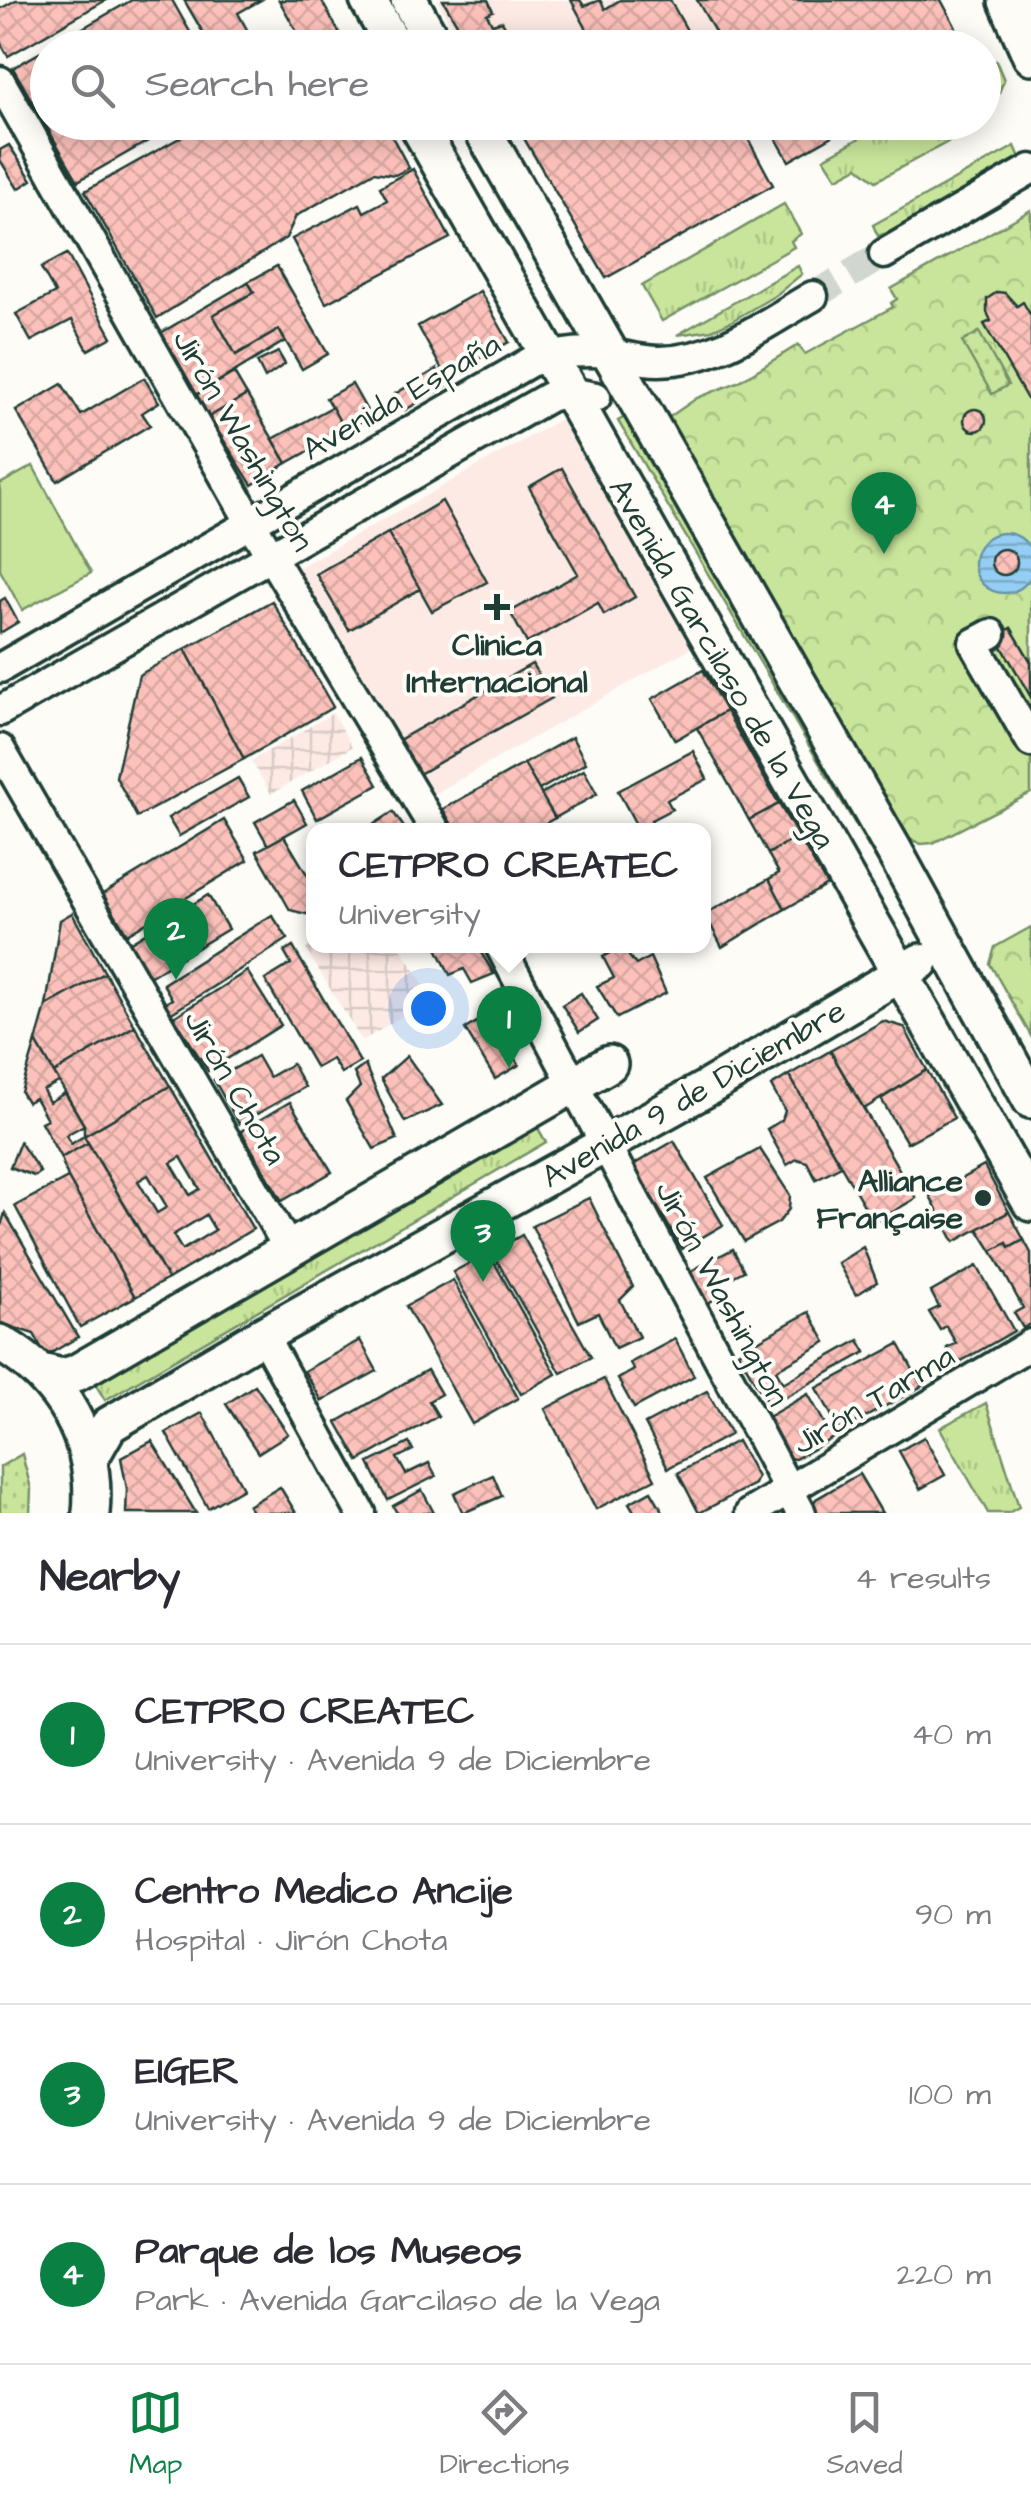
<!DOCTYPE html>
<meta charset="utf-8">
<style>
:root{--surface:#fff;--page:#f2f2f3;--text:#2b2b33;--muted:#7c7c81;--line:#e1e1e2;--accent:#0b8043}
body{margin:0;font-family:"Architects Daughter",sans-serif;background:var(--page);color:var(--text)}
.you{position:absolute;left:428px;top:1008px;width:35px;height:35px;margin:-25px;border:8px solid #fff;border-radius:50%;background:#1a73e8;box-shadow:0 0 0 15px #1a73e833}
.badge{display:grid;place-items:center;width:65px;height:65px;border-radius:50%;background:var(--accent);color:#fff;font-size:32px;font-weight:700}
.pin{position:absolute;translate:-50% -82px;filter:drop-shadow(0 2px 5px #0008)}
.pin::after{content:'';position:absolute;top:52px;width:35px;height:30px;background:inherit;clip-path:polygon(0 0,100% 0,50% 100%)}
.popup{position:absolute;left:306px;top:823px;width:405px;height:130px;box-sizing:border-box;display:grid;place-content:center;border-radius:20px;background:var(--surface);filter:drop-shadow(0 2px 8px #0005);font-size:32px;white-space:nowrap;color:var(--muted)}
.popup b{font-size:38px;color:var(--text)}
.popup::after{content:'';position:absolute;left:50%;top:100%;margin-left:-20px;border:20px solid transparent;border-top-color:var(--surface)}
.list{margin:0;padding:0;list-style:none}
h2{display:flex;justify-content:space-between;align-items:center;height:130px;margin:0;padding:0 40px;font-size:42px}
h2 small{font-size:32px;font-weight:400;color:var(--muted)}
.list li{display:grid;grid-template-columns:65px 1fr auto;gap:30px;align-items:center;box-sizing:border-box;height:180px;padding:0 40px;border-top:2px solid var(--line)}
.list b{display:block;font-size:38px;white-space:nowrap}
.list p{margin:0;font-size:32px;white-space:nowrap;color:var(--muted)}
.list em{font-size:32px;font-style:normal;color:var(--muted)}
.icon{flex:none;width:55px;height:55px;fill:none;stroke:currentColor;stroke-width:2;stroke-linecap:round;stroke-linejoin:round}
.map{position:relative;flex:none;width:1031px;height:1513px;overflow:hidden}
.search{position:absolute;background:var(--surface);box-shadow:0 5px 25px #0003;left:30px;right:30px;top:30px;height:110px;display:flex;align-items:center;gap:25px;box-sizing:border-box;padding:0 35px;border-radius:55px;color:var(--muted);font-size:38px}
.sheet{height:850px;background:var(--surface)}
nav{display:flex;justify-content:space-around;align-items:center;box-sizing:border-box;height:140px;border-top:2px solid var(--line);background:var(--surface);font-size:28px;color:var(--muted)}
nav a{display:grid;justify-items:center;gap:5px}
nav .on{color:var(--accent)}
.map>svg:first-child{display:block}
</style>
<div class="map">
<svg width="1031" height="1513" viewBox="0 0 1031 1513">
<defs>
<pattern id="industrial-grid" width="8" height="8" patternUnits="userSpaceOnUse" patternTransform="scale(2.5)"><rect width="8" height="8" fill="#fdeae5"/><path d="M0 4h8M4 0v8" fill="none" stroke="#d8cac5"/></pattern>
<pattern id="grass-tufts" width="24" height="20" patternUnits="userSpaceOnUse" patternTransform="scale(2.5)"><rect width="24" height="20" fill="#c9e59b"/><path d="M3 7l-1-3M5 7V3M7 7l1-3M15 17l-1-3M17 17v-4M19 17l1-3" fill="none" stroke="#acc586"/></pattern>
<pattern id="park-crowns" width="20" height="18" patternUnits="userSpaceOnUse" patternTransform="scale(2.5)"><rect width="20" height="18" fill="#c9e59b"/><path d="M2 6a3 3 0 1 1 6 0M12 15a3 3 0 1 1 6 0" fill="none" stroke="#acc586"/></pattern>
<pattern id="garden-dots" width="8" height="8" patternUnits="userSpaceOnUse" patternTransform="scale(2.5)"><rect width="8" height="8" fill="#c9e59b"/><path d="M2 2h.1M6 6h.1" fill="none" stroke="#acc586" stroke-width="1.8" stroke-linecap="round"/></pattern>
<pattern id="water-rules" width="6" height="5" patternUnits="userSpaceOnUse" patternTransform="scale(2.5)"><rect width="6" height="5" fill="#95cef4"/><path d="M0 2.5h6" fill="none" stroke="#79a8c6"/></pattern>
<pattern id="building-cross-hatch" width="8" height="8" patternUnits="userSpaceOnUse" patternTransform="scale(2.5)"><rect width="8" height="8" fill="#fdc1bb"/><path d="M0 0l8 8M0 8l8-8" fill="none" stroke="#d8a7a1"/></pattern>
</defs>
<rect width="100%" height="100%" fill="#fdfcf7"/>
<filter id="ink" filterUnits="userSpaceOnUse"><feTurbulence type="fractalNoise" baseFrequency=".01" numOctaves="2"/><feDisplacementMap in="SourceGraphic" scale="20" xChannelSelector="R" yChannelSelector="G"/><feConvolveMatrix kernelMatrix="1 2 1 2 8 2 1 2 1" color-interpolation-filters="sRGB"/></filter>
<g filter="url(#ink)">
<g fill="#fdeae5">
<polygon points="437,0 697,0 724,47 464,47"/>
<polygon points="566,416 696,645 429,797 298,568"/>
</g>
<g fill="url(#industrial-grid)">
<polygon points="333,713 352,747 271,794 251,761"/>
<polygon points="314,944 400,946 432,998 362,1041 306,949"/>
</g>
<g fill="url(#grass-tufts)" stroke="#749168" stroke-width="2.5">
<polygon points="996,61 1004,80 988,120 876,181 858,167 837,178 824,158 887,123 984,122 984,68"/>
<polygon points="1015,146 1021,160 902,228 878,236 873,225"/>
<polygon points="784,204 801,234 791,241 794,247 662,321 642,286"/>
<polygon points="798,266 802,274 776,295 730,322 712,330 677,335"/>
<polygon points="625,417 888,864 881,868 618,421"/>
<polygon points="535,1123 546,1142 105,1400 94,1382"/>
<polygon points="986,1403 1019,1507 1008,1513 988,1513 940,1428"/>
</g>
<g fill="url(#park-crowns)" stroke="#749168" stroke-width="2.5">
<polygon points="1031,210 1031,793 933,843 921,844 903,836 662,422 697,398 738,382 798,345 805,354 893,307 891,303 897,299 891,289"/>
<polygon points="1031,927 1031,1036 990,964 995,947"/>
</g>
<g fill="url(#garden-dots)" stroke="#749168" stroke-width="2.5">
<polygon points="979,332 1008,385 992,394 962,342"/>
<polygon points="22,1454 31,1489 30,1513 0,1513 0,1467"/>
</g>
<polygon fill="#c9e59b" stroke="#749168" stroke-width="2.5" points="33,466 91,573 22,610 0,570 0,484"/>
<circle fill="url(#water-rules)" stroke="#6694a7" stroke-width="2.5" cx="1004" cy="563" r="30"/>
<g fill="url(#building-cross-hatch)" stroke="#1f3d34" stroke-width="2.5" fill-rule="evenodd">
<polygon points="16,0 106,0 8,56 0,42 0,9"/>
<polygon points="132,0 172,0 199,48 48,48"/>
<polygon points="184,0 261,0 238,13 257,48 212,48"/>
<polygon points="279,0 321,0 343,39 328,48 306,48"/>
<polygon points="443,0 488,0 493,11 487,14 492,24 502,21 517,48 471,48"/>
<polygon points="571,0 580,0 584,6 600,0 605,9 620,0 670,0 689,34 665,48 597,48"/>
<polygon points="697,0 941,0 967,48 724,48"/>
<polygon points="48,48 48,122 181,122 78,181 13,68"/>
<polygon points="208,122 384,122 409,168 395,175 374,172 296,216 286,238 157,318 85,191"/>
<polygon points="538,122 739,122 773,185 606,278 522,135 539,126"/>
<polygon points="767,122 857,122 789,161"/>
<polygon points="9,145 32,180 18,189 0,160 0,150"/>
<polygon points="413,169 450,238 326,303 292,239 360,204 364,212 387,200 380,187"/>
<polygon points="67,254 112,337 88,350 72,320 31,341 16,314 55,293 41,268"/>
<polygon points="277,266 328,354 302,369 279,330 236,355 213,315 254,292 248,282"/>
<polygon points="248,282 254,292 213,315 236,355 279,330 285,341 196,395 159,334"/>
<polygon points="480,291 509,342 446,377 418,326"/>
<polygon points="997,292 1005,293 1017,306 1023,302 1031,316 1031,399 1027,399 984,324 991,321 987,312 987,299"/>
<polygon points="278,352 285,364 265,378 257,362"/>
<polygon points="437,369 446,386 405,410 395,394"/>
<polygon points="234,373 247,395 209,417 196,395"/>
<polygon points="144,378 159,402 142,413 150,425 57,481 16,411 62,384 81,415"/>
<polygon points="352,384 370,416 345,431 326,398"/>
<polygon points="247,395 287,463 252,485 209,417"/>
<polygon points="332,407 345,431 287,463 273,439"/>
<circle cx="975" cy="420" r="11"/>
<polygon points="562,468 635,597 604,615 598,603 527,643 510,612 578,574 529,487"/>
<polygon points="442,501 487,582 432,611 388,533"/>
<polygon points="388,533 420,589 349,630 316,574"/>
<circle cx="1004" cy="562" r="13"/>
<polygon points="5,598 18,622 0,633 0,601"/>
<polygon points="272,601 333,707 244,759 185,649"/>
<polygon points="1011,628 1031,662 1031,697 996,636"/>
<polygon points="1011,628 1031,662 1031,697 996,636"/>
<polygon points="185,649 244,759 137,817 116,777 139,675"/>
<polygon points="532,664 552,698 419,774 399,740"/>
<polygon points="703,670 726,711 675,740 652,699"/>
<polygon points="726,711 779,804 749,820 697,728"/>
<polygon points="572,737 586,763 539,790 524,764"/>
<polygon points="693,751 707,779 667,800 672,809 651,820 656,830 639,830 618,791"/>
<polygon points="362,757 378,785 317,819 302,791"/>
<polygon points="524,764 555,818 533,830 455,830 443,809"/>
<polygon points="584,770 597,794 555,818 541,794"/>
<polygon points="238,778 249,797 179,836 168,818"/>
<polygon points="294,800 307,823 268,845 255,822"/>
<polygon points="779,804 798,836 768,854 749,820"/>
<polygon points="393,812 406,830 365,830"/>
<polygon points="224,820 248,860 127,934 103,894"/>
<polygon points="284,836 314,886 314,912 310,915 290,910 257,851"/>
<polygon points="798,836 827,885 785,909 769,879 779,873 768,854"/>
<polygon points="769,879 785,909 722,947 705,914"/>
<polygon points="208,895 228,929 149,977 129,943"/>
<polygon points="72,913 105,973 46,1006 60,920"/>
<polygon points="272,915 288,939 170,1014 164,1004 172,999 163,984"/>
<polygon points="436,946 477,946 494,974 472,983 464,969 450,975"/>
<polygon points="621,946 636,965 650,957 666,993 617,1018 597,986 614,978 603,957"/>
<polygon points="293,947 360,1062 341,1073 332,1059 316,1068 265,980 291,964 284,952"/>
<polygon points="247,971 281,1025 208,1071 174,1017"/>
<polygon points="105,973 135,1026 54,1073 36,1042 46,1006"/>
<polygon points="581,993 598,1020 579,1032 562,1005"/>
<polygon points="489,1015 519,1065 495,1079 465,1029"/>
<polygon points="883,1021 904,1027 927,1070 864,1109 830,1051"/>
<polygon points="135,1026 170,1086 84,1136 84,1125 54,1073"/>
<polygon points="36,1042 59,1082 43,1090 49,1102 65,1093 84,1125 66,1135 71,1144 84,1136 88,1143 61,1158 41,1122 47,1119 35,1098 27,1102 21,1092"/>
<polygon points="830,1051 916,1198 874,1223 789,1075"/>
<polygon points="257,1056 269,1077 292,1064 305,1087 239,1124 214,1080"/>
<polygon points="407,1056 442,1105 405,1122 381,1079"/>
<polygon points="365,1065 397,1139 374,1149 346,1101 360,1087 354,1073"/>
<polygon points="927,1070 954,1118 907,1143 881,1099"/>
<polygon points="789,1075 841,1166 816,1179 807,1162 797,1159 787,1165 767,1129 782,1120 785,1111 771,1086"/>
<path d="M 170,1086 L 253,1229 L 168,1279 L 84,1136 ZM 181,1157 L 200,1189 L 190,1195 L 171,1163 ZM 148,1175 L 167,1207 L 157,1213 L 138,1181 ZM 206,1215 L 215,1230 L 182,1250 L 173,1235 Z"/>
<polygon points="290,1102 332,1172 282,1201 241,1131"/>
<polygon points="674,1141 723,1225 682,1249 633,1165"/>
<polygon points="20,1142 40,1172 34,1176 10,1167"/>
<polygon points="88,1143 168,1279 135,1297 68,1178 61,1158"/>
<polygon points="760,1149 790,1195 789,1209 779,1222 744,1241 707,1178"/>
<polygon points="984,1166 1009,1212 954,1242 930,1196"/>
<polygon points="68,1178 135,1297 80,1327 15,1206"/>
<polygon points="589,1198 633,1287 620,1300 639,1337 615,1348 598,1313 579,1322 532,1226"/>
<polygon points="1009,1212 1024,1240 1009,1248 1007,1243 992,1251 978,1229"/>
<polygon points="5,1213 78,1337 46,1356 34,1334 0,1323 0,1229"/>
<polygon points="522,1235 591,1357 561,1373 492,1252"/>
<polygon points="1024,1240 1031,1253 1031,1324 1023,1328 1014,1313 1023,1308 992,1251 1007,1243 1009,1248"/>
<polygon points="863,1247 877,1282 856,1295 838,1263"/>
<polygon points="733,1249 744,1271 714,1286 719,1297 704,1305 687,1273"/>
<polygon points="489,1253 556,1374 521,1394 453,1272"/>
<polygon points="977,1266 1014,1331 956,1364 947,1348 956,1343 946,1326 940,1330 929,1312 939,1307 931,1292"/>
<polygon points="453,1280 518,1398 472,1424 406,1306"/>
<polygon points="809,1312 826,1342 776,1370 783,1383 859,1340 866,1352 769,1406 738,1352"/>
<polygon points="675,1339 694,1376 634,1408 618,1379 634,1370 630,1363"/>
<polygon points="360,1340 377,1371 322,1401 304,1371"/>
<polygon points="899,1344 922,1386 840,1431 817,1388"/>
<polygon points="427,1370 441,1394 429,1401 438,1416 359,1461 337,1422"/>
<polygon points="604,1379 655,1479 596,1509 545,1409"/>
<polygon points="255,1385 288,1434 258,1453 226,1404"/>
<polygon points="707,1391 731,1434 668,1468 645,1424"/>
<polygon points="808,1394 833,1438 795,1459 788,1458 766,1418"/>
<polygon points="202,1413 243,1488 208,1508 166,1433"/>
<polygon points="924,1437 945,1475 920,1489 899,1451"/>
<polygon points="152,1441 196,1513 126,1513 127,1489 121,1458"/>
<polygon points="737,1441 757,1477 754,1484 699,1513 678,1473"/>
<polygon points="409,1443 413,1450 397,1458 406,1474 429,1463 436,1476 388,1500 369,1463"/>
<polygon points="859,1474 882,1513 814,1513 811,1507 816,1499"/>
<polygon points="493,1475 502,1496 463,1513 454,1493"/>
<polygon points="280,1487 296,1513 253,1513 248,1506"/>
<polygon points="422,1490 434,1513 397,1513 393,1506"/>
<polygon points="651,1491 664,1513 635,1513 629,1503"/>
</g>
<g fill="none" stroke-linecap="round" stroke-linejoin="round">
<polyline stroke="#d1d6d0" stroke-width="28" stroke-dasharray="28 14" stroke-linecap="butt" points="813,296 884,254"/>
<g stroke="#1f3d34" stroke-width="35">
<g id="minor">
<polyline points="0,81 251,523 435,830"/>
<polyline points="884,254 1031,169"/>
<polyline points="991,634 974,643 1031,742"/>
<path d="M 0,668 L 530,362 C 555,354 580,350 606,353 C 624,356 641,361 659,361 C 719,360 764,324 813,296"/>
<polyline points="0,711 549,397 569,392 596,397"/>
<polyline points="0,749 290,1251"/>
<polyline points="500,946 801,1513"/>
<polyline points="263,1335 361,1513"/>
<polyline points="750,1513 1031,1344"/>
</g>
</g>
<g stroke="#1f3d34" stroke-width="42">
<g id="major">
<polyline points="368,0 395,48"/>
<polyline points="409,0 436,48"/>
<polyline points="1007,1 1031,56"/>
<polyline points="416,122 1031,1203"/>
<polyline points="478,122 893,849 1031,1100"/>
<path d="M 0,1343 C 62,1379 98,1440 91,1513"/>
<polyline points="41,1372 62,1377 76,1373 609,1064"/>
<polyline points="89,1460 109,1425 263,1335 707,1088 920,962"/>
</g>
</g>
<g stroke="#1f3d34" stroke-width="48">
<polyline id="highway" points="1012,0 1031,24"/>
</g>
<use href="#minor" stroke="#fdfcf7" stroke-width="28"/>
<use href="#major" stroke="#fdfcf7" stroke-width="35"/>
<use href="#highway" stroke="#fdfcf7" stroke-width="40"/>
</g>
</g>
<g fill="#1f3d34" stroke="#fdfcf7" stroke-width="4">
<path d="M492 592h10v10h10v10h-10v10h-10v-10h-10v-10h10z"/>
<circle cx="983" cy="1198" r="10"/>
</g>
<g text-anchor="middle" stroke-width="8" stroke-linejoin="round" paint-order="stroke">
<g font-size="32" fill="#1f3d34" stroke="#fdfcf7">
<text transform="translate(401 396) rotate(-30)" y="11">Avenida España</text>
<text transform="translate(244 440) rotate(60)" y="11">Jirón Washington</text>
<text transform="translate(723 663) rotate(60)" y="11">Avenida Garcilaso de la Vega</text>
<text transform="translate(236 1087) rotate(60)" y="11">Jirón Chota</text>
<text transform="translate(693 1093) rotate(-30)" y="11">Avenida 9 de Diciembre</text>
<text transform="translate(723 1293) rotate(62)" y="11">Jirón Washington</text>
<text transform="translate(873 1399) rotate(-31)" y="11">Jirón Tarma</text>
</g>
<g font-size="32" font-weight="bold" fill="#1f3d34" stroke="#fdfcf7">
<text x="497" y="655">Clinica<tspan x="497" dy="37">Internacional</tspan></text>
<text x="963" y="1191" text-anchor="end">Alliance<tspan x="963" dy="37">Française</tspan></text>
</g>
</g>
</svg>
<div class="you"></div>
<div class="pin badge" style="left:509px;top:1068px">1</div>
<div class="popup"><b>CETPRO CREATEC</b>University</div>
<div class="pin badge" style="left:176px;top:980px">2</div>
<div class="pin badge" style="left:483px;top:1282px">3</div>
<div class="pin badge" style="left:884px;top:554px">4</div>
<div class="search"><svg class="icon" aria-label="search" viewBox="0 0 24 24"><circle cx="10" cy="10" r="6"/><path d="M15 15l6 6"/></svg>Search here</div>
</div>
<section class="sheet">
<h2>Nearby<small>4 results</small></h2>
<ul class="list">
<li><span class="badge">1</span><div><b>CETPRO CREATEC</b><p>University · Avenida 9 de Diciembre</p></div><em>40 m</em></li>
<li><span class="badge">2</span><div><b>Centro Medico Ancije</b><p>Hospital · Jirón Chota</p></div><em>90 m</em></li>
<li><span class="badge">3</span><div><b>EIGER</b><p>University · Avenida 9 de Diciembre</p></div><em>100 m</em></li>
<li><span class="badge">4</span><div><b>Parque de los Museos</b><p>Park · Avenida Garcilaso de la Vega</p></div><em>220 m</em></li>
</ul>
</section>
<nav>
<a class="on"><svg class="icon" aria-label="map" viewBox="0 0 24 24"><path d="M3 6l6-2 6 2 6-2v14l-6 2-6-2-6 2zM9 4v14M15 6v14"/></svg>Map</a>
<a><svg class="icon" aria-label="directions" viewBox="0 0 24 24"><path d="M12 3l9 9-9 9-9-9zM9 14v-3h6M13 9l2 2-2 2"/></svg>Directions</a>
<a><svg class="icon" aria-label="saved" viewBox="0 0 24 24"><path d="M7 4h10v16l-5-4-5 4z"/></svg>Saved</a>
</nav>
